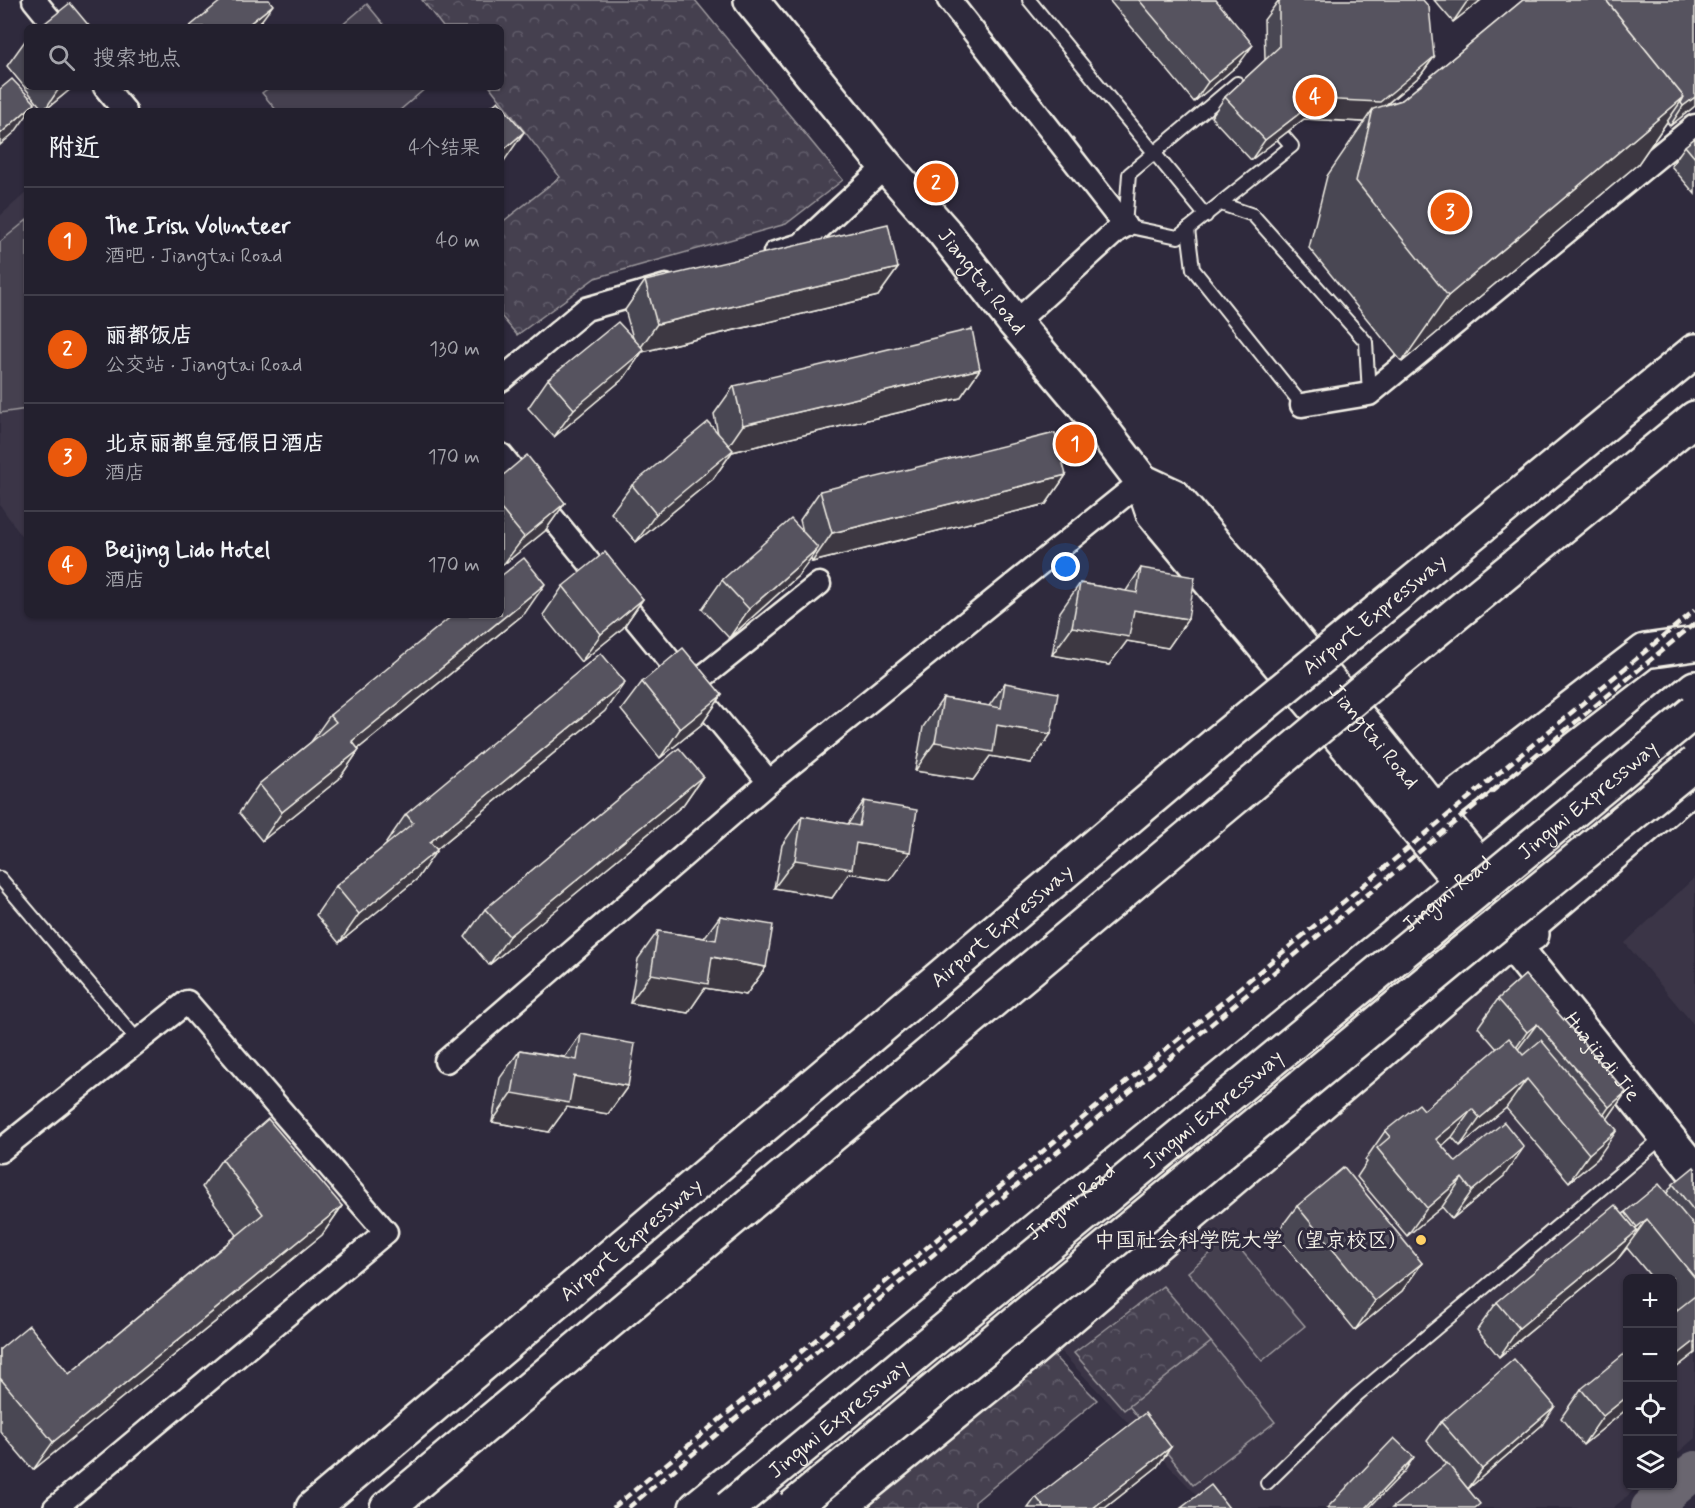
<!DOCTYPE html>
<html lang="zh">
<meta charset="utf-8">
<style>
:root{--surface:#23202e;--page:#2b2836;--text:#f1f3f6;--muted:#a3a3aa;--line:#403e4a;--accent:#ea580c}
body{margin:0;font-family:Mynerve,"LXGW WenKai TC",sans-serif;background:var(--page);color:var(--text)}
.controls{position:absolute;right:18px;bottom:18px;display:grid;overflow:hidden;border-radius:9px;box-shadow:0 2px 4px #0004}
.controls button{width:54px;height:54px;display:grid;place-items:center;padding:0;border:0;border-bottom:2px solid var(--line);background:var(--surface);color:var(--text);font:30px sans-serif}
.you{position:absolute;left:1066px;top:567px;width:21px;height:21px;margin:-15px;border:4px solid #fff;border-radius:50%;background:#1a73e8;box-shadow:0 0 0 9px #1a73e833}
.badge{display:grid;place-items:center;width:39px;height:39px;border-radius:50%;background:var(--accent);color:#fff;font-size:20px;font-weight:700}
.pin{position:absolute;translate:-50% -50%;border:3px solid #fff;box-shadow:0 2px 6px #0006}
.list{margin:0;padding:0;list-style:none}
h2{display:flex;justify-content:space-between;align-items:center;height:78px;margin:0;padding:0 24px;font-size:26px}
h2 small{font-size:20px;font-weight:400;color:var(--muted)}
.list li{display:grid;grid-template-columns:39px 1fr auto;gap:18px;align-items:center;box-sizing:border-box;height:108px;padding:0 24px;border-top:2px solid var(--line)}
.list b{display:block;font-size:22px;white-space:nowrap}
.list p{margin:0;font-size:20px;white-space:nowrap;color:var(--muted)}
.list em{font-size:20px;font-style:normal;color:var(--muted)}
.icon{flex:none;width:33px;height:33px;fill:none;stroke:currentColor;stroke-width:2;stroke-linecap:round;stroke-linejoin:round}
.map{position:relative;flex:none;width:1695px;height:1508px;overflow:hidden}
.search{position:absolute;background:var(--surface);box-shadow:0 2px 4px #0004;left:24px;top:24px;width:480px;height:66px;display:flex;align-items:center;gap:15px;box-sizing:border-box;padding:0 21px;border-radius:9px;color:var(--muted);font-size:22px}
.panel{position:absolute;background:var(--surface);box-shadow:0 2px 4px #0004;left:24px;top:108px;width:480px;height:510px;border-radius:9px}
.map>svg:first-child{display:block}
</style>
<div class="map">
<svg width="1695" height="1508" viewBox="0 0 1695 1508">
<defs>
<pattern id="forest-crowns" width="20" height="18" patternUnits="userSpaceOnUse" patternTransform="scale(1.5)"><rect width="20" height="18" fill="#454050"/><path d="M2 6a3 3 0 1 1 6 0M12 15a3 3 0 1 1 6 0" fill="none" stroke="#605c69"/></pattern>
</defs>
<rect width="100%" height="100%" fill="#2f2a3d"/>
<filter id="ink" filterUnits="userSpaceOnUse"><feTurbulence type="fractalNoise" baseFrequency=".0167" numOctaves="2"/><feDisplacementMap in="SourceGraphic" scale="12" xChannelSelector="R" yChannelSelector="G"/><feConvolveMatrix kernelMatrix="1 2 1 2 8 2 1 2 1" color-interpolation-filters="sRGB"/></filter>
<g filter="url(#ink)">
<g fill="#3b3647">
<polygon points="27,192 27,544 0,505 0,216"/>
<polygon points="1695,877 1695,1026 1625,943"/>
<polygon points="1489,951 1695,1201 1695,1438 1673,1457 1672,1278 1628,1278 1628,1486 1639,1486 1613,1508 1209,1508 1041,1331"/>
</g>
<g fill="#454050" stroke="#9c989c" stroke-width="1.5">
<polygon points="367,4 386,27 340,27"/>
<polygon points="270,87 427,87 399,111 277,111 262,93"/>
<polygon points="27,220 27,409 0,413 0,242"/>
<polygon points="1230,1237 1305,1326 1262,1361 1188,1272"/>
<polygon points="1211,1342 1275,1422 1193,1485 1129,1406"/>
</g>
<g fill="url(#forest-crowns)" stroke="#9c989c" stroke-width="1.5">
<polygon points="422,0 695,0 843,180 786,224 595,278 517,335 501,316 501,223 560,177 490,87 501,87 501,27 443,27"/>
<polygon points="1163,1286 1211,1342 1124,1410 1074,1353"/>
<polygon points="1032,1334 1097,1400 975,1502 975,1508 817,1508"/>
</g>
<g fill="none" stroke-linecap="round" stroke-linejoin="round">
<polyline stroke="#6a6670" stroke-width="38" points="1650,1508 1695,1470"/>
<g stroke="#f4f1e8" stroke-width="16">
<g id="lane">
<polyline points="1029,0 1206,216"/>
<polygon points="1237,83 1292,146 1178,237 1125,226 1129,174"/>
<polyline points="1221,204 1253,215 1366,342 1369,394"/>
<polyline points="1188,229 1193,269 1302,405"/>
<polyline points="0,878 138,1041"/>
<polyline points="1267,1483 1357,1395 1664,1136"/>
</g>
</g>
<g stroke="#f4f1e8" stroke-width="27">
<g id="street">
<polyline points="34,0 56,27"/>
<polyline points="949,0 1125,226 1116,231 1015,323"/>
<polyline points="105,87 125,111"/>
<polyline points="775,253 801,245 886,166"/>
<polyline points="501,380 586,309 666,286"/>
<polyline points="1302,405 1369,394 1695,126"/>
<polyline points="501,455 769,782"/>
<polyline points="691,686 819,584"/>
<polyline points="446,1061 769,782 1142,481"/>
<polyline points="0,1151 187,1002 386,1232 55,1508"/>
</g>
</g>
<g stroke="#f4f1e8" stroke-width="38">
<g id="secondary">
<path id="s1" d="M 751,0 L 886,166 L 944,232 L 1015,323 L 1083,404 L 1142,481 L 1153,513 L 1510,941 L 1695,1172"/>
<path id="s2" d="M 1142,481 L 1174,496 L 1263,600 L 1480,866 L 1532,934"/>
<polyline points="1436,812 1645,651 1695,644"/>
<path id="s3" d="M 696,1508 L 1480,866 L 1695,688"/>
<polyline points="838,1508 1026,1355 1695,784"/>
</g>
</g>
<g stroke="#f4f1e8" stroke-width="38">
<g id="highway">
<polyline points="1351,633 1695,351"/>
<polyline points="1390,668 1695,418"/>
<path id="s4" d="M 313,1508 L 1217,743"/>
<polyline points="387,1508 1249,786"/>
</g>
</g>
<use href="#lane" stroke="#2f2a3d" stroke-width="12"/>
<use href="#street" stroke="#2f2a3d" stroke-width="22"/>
<use href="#secondary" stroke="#2f2a3d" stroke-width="33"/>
<use href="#highway" stroke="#2f2a3d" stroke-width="33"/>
<g stroke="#f4f1e8" stroke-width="4.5" stroke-dasharray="9 4.5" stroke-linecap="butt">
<polyline points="613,1508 1695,610"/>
<polyline points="628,1508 1695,623"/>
</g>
<g stroke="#f4f1e8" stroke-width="38" stroke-linecap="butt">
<g id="highway-bridge">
<polyline points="1217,743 1351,633"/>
<polyline points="1249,786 1390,668"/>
<path id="s5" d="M 729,1508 L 1695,711"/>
<polyline points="792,1508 1457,957 1695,763"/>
</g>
</g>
<use href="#highway-bridge" stroke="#2f2a3d" stroke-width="33"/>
</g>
<g fill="#4a4752" stroke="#f4f1e8" stroke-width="1.5">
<polygon points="1109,0 1216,0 1239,64 1194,102"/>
<polygon points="1279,0 1434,57 1420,76 1386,105 1402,100 1523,0 1695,106 1670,126 1667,122 1638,164 1402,362 1309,248 1327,176 1364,122 1304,119 1251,160 1211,117 1225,97 1265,60 1264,20"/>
<polygon points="1434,0 1481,0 1453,22"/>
<polygon points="27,38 27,87 73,87 44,111 7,66"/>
<polygon points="1695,138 1695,194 1671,166 1685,146"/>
<polygon points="898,268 878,296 642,352 624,378 554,437 528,408 548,379 633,338 625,310 645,281"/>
<polygon points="980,369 960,398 732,452 713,479 636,542 611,513 632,485 718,434 714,414 734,386"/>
<polygon points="1066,475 1046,504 812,562 811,559 798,576 729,638 702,609 722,580 803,532 800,520 820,491"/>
<polygon points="501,477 565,503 545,531 503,565 501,562"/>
<polygon points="1141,568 1188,619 1168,648 1127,641 1109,665 1052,655 1060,612 1080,583 1126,591"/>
<polygon points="563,586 643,599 623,628 581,662 543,615"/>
<polygon points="525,613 358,749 359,750 339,779 262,841 239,813 259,784 311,742 330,715"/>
<polygon points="642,682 722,695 702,724 660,758 621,710"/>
<polygon points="1005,683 1031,763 990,756 973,780 915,771 923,727 943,698 989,706"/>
<polygon points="605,711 436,850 417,879 339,943 316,915 336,886 387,844 386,843 406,814"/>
<polygon points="703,776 683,805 489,965 465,937 485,909"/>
<polygon points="864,801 890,880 849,873 832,898 774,888 782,845 802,816 848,824"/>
<polygon points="720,916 766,967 746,995 705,988 688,1013 630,1003 638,959 658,931 704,938"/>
<polygon points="1525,975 1626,1092 1607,1119 1597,1159 1569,1182 1506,1108 1460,1146 1452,1137 1442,1146 1456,1162 1504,1176 1452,1219 1442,1207 1407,1236 1357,1177 1367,1162 1365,1160 1385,1131 1424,1110 1497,1049 1478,1027 1498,999"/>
<polygon points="581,1034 628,1086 608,1114 567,1107 549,1132 492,1122 500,1078 520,1050 565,1057"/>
<polygon points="222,1159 342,1206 322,1235 33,1470 0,1431 0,1349 69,1374 237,1235 202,1187"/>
<polygon points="1695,1169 1695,1353 1672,1371 1672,1314 1678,1310 1672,1303 1672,1278 1652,1278 1627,1248 1617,1260 1499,1357 1477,1330 1497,1302 1623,1215 1625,1212 1667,1193 1673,1184"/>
<polygon points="1297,1206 1422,1263 1402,1291 1355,1330 1276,1234"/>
<polygon points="1581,1389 1628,1408 1583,1445 1561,1418"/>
<polygon points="1441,1422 1542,1425 1468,1489 1427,1441"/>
<polygon points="1171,1447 1157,1467 1105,1508 1028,1508 1036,1497"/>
</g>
<g fill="#3c3942" stroke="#f4f1e8" stroke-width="1.5">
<polygon points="1470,0 1481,0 1453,22 1466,3"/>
<polygon points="273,5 259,24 256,27 245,27"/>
<polygon points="1253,45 1239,64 1194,102 1208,82"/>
<polygon points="1434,57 1420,76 1371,117 1373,109 1364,122 1304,119 1251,160 1265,140 1318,99"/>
<polygon points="60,87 73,87 44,111"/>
<polygon points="1684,97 1638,164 1402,362 1448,296"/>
<polygon points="1695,97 1695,106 1670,126 1683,106"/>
<polygon points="35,103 30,111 27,111 27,115 15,132 0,145 0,134"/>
<polygon points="524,132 504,161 501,164 501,152"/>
<polygon points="898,268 878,296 642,352 624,378 554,437 574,409 637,353 657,324"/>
<polygon points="980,369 960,398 732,452 713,479 636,542 656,514 723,454 743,425"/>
<polygon points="1066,475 1046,504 812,562 832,533"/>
<polygon points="565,503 545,531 503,565 524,537"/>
<polygon points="818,548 798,576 729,638 749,609"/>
<polygon points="545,584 525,613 332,770 352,741"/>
<polygon points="643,599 623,628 581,662 601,634"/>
<polygon points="1134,610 1188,619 1168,648 1127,641 1109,665 1052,655 1072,627"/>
<polygon points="625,682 605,711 410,871 430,842"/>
<polygon points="722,695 702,724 660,758 680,729"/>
<polygon points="997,725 1051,734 1031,763 990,756 973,780 915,771 935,742"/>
<polygon points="359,750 339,779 262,841 282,812"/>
<polygon points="703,776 683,805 489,965 509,936"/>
<polygon points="856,843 910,852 890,880 849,873 832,898 774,888 795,860"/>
<polygon points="437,850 417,879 339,943 359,914"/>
<polygon points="712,957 766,967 746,995 705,988 688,1013 630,1003 651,974"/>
<polygon points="1537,1024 1516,1052 1507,1061 1527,1032"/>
<polygon points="574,1076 628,1086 608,1114 567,1107 549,1132 492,1122 512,1093"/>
<polygon points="1527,1079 1506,1108 1460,1146 1480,1118"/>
<polygon points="1626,1092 1606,1121 1589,1136 1609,1107"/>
<polygon points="1472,1109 1452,1137 1416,1167 1436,1139"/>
<polygon points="1617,1130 1597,1159 1569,1182 1589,1154"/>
<polygon points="1524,1147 1504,1176 1452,1219 1472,1191"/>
<polygon points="1462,1178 1442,1207 1407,1236 1427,1208"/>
<polygon points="342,1206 322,1235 33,1470 53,1442"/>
<polygon points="1647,1219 1617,1260 1499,1357 1519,1328 1630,1237 1637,1227"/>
<polygon points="1422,1263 1402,1291 1355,1330 1375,1301"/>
<polygon points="1695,1341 1695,1353 1672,1371 1672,1359"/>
<polygon points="1628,1396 1628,1408 1583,1445 1603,1416"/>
<polygon points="1555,1406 1542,1425 1468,1489 1482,1469"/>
<polygon points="1171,1447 1157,1467 1105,1508 1093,1508"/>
<polygon points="1414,1457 1404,1472 1369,1508 1366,1508"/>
</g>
<g fill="#56525f" stroke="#f4f1e8" stroke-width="1.5">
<polygon points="222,0 269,0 273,5 245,27 189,27"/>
<polygon points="1139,0 1216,0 1253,45 1208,82"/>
<polygon points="1279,0 1423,0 1429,7 1434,57 1380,102 1318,99 1265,140 1225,97 1279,47"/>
<polygon points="1523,0 1606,0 1684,97 1448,296 1356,181 1373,109 1402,100"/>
<polygon points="1606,0 1695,0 1695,97 1683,106 1681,103 1684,97"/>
<polygon points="70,3 90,27 40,27"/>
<polygon points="12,79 35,103 0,134 0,89"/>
<polygon points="498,101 524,132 501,152 501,111 486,111"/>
<polygon points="1695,138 1695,158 1685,146"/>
<polygon points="888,224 898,268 657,324 645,281"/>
<polygon points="618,322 644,350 574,409 548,379"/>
<polygon points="972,329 980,369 743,425 734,386"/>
<polygon points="708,422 733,450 656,514 632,485"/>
<polygon points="1055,433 1066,475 832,533 820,491"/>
<polygon points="527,455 565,503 524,537 501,509 501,477"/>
<polygon points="791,519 818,548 749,609 722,580"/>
<polygon points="605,552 643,599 601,634 563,586"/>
<polygon points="524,558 545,584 352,741 359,750 282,812 259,784 336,722 330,715 453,615 501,615 501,576"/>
<polygon points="1141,568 1195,577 1188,619 1134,610 1129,637 1072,627 1080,583 1137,593"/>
<polygon points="683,648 722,695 680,729 642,682"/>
<polygon points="601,653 625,682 430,842 437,850 359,914 336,886 413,823 406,814"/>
<polygon points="1005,683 1058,693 1051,734 997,725 993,752 935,742 943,698 1001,708"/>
<polygon points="679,748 703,776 509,936 485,909"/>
<polygon points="864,801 917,810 910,852 856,843 852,869 795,860 802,816 859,826"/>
<polygon points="720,916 773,925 766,967 712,957 708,984 651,974 658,931 716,940"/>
<polygon points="1525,975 1626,1092 1609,1107 1537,1024 1527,1032 1498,999"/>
<polygon points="581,1034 635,1044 628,1086 574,1076 569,1103 512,1093 520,1050 577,1060"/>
<polygon points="1509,1038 1523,1055 1541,1040 1617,1130 1589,1154 1527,1079 1480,1118 1472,1109 1436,1139 1456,1162 1504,1122 1524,1147 1472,1191 1462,1178 1427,1208 1377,1148 1390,1137 1385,1131 1419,1104 1424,1110"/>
<polygon points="268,1119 342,1206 53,1442 0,1378 0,1349 29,1325 69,1374 263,1214 222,1159"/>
<polygon points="1344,1167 1422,1263 1375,1301 1297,1206"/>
<polygon points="1694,1167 1695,1169 1695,1212 1673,1184"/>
<polygon points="1659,1184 1695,1227 1695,1278 1647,1219 1637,1227 1625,1212"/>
<polygon points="1615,1205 1637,1231 1519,1328 1497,1302"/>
<polygon points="1695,1296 1695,1341 1672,1359 1672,1314"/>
<polygon points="1628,1351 1628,1396 1603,1416 1581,1389"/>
<polygon points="1514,1359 1555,1406 1482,1469 1441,1422"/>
<polygon points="1145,1413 1171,1447 1093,1508 1045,1508 1036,1497"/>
<polygon points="1394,1438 1414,1457 1366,1508 1327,1508"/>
<polygon points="1447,1463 1480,1504 1475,1508 1392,1508"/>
<polygon points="1211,1485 1229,1508 1181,1508"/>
</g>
</g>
<circle fill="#ffd166" stroke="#2f2a3d" stroke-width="2" cx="1421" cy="1240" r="6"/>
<g text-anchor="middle" stroke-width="6" stroke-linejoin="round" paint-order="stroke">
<g font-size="21" fill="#f4f1e8" stroke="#2f2a3d">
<text dy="7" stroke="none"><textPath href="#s1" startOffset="364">Jiangtai Road</textPath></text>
<text transform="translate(1374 614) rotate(-39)" y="7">Airport Expressway</text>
<text dy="7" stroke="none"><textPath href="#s2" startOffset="348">Jiangtai Road</textPath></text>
<text dy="7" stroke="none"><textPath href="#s5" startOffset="1113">Jingmi Expressway</textPath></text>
<text dy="7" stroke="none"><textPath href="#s3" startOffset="970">Jingmi Road</textPath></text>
<text dy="7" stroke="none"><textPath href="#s4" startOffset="902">Airport Expressway</textPath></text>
<text dy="7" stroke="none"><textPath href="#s1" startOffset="1359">Huajiadi Jie</textPath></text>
<text dy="7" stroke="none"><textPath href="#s5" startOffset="627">Jingmi Expressway</textPath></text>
<text dy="7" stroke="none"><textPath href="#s3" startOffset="484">Jingmi Road</textPath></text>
<text dy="7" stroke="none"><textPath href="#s4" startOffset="416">Airport Expressway</textPath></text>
<text dy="7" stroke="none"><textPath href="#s5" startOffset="141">Jingmi Expressway</textPath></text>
</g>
<g font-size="21" fill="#f4f1e8" stroke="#2f2a3d" text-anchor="end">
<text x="1409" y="1247">中国社会科学院大学（望京校区）</text>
</g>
</g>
</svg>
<div class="controls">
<button>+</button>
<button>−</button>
<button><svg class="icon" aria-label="locate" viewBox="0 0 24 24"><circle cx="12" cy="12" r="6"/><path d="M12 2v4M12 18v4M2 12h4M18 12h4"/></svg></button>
<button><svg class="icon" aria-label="layers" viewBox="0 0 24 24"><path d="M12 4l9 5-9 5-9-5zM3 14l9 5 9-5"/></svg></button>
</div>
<div class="you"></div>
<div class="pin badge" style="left:1075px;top:444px">1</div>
<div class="pin badge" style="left:936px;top:183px">2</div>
<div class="pin badge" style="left:1450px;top:212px">3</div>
<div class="pin badge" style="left:1315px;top:97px">4</div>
<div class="search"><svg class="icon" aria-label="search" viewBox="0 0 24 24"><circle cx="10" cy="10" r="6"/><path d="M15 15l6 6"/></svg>搜索地点</div>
<section class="panel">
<h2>附近<small>4个结果</small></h2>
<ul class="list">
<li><span class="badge">1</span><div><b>The Irish Volunteer</b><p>酒吧 · Jiangtai Road</p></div><em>40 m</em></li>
<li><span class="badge">2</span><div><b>丽都饭店</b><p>公交站 · Jiangtai Road</p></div><em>130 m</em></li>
<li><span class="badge">3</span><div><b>北京丽都皇冠假日酒店</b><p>酒店</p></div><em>170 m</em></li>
<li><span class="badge">4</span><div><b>Beijing Lido Hotel</b><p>酒店</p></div><em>170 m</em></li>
</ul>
</section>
</div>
